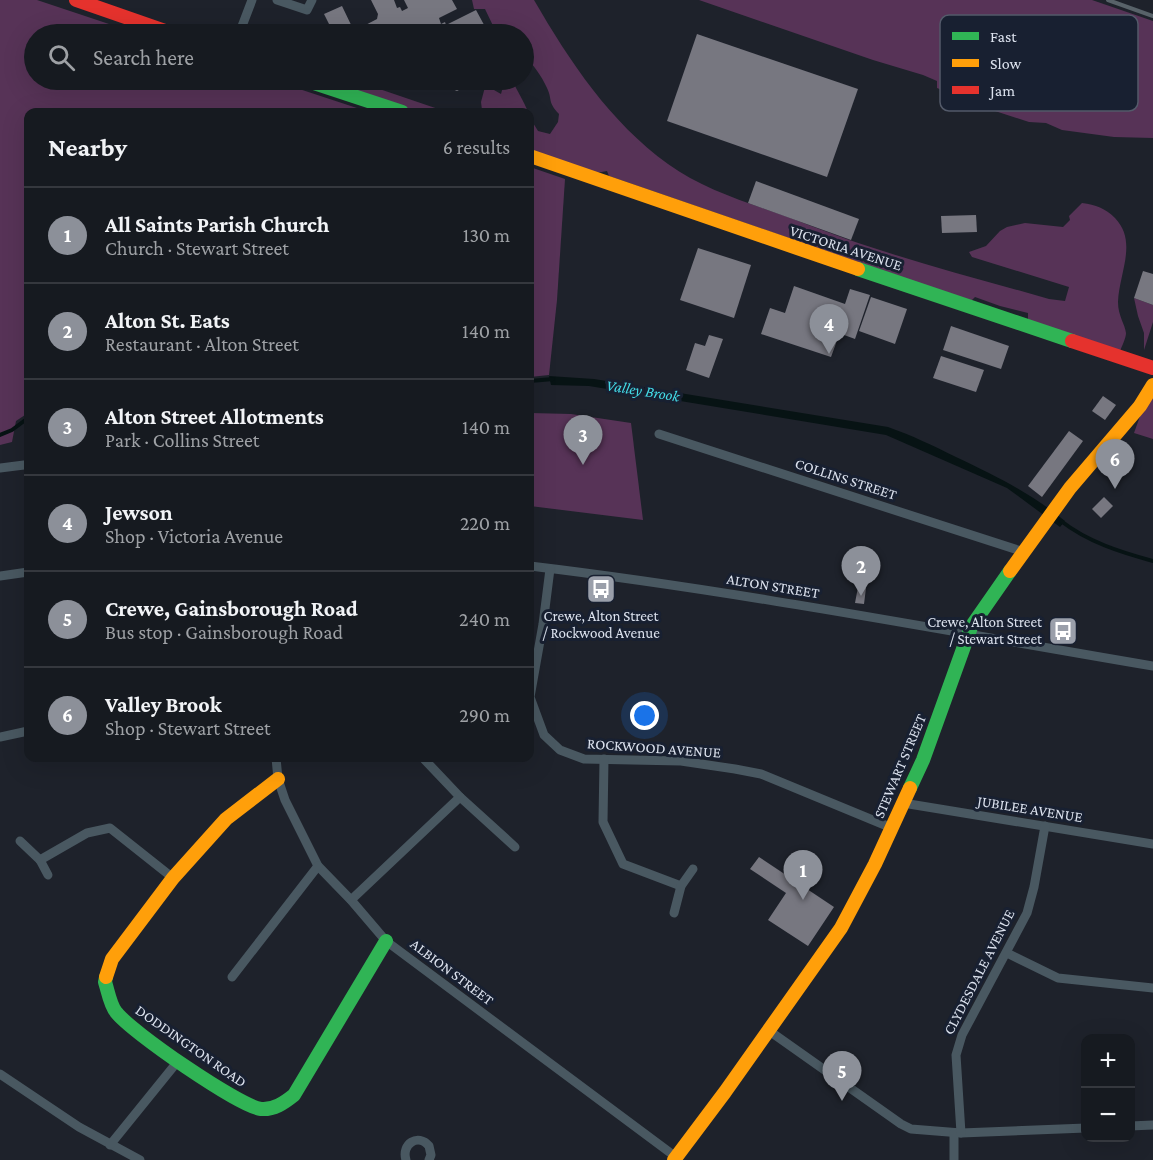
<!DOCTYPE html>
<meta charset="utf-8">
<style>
:root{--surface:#161a20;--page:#23272d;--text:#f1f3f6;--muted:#9ea1a5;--line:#35383e;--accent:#8c9099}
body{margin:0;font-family:"Crimson Pro",serif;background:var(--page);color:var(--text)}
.controls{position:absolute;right:18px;bottom:18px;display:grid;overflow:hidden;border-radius:12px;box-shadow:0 6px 24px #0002}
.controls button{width:54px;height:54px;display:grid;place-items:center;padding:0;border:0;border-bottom:2px solid var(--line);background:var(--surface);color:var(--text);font:30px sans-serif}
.you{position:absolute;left:645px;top:716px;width:21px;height:21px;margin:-15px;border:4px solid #fff;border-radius:50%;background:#1a73e8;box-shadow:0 0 0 9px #1a73e833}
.badge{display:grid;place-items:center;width:39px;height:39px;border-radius:50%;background:var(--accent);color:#fff;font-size:20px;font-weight:700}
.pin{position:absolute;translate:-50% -50px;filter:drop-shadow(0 2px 3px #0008)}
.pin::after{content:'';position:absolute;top:32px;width:21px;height:18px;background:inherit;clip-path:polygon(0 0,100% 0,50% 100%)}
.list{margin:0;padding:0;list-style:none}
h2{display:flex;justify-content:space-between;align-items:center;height:78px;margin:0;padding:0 24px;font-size:26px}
h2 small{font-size:20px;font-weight:400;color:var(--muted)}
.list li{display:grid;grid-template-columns:39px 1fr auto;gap:18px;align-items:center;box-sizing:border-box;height:96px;padding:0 24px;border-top:2px solid var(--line)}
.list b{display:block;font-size:22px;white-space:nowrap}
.list p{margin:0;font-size:20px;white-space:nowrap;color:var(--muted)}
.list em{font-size:20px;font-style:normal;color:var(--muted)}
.icon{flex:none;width:33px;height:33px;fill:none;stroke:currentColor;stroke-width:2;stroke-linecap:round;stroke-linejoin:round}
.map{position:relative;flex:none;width:1153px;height:1160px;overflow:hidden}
.search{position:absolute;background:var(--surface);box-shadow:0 6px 24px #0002;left:24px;top:24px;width:510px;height:66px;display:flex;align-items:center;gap:15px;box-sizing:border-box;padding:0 21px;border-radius:33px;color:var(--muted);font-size:22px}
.panel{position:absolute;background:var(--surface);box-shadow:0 6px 24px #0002;left:24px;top:108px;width:510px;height:654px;border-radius:12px}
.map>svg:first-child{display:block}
</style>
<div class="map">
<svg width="1153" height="1160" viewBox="0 0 1153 1160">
<rect width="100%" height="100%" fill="#1e222b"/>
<g fill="#573357">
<polygon points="0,0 37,0 139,34 34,34 34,80 272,80 369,112 28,112 28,413 16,421 12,442 0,445"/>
<path d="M 472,0 L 534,0 C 570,62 610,122 668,164 C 702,189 746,202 785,216 C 817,228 850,241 883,251 C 938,269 994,283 1049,299 L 1065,301 L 1069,287 L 972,257 L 969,252 L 986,246 L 1000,231 L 1007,227 L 1025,223 L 1063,227 L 1070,220 L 1069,216 L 1082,203 C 1096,205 1105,208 1115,218 C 1138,242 1119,273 1118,302 C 1118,316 1125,324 1126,333 C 1126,338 1122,346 1120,351 L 1028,320 L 1028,313 L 1000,306 L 975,297 L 971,301 L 609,176 L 607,171 L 596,173 L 530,150 L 530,118 L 538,131 L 550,134 L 558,122 L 559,114 C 547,101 553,101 547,88 C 542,77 533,63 524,57 L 524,34 L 497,34 L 485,9 L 474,9 Z"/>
<polygon points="699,0 1092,0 1153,21 1153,138 1114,137 1062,130 1046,123 1029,122 995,111 937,88 937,81 923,75 873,60"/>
<polygon points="321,80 353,80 447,112 418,112"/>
<path d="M 512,80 C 517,91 524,101 528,112 L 476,112 L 482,110 L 481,102 L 485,87 L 492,86 L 494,90 L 501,94 L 504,83 Z"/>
<polygon points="530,167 565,179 557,300 549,375 530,377"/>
<polygon points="1134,298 1153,305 1153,322 1144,350 1144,333 1138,316"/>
<polygon points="1153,380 1153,439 1134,433"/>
<polygon points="530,413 571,414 631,423 643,520 530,506"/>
</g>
<path fill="#071314" d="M 549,376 L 594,379 L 888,427 C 911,435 934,446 956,457 C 998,477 1029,492 1065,521 L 1060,527 L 1007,488 L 886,435 L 589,386 L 551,385 Z"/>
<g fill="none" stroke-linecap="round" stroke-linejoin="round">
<g stroke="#071314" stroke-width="4">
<polyline points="530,381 553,379"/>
<polyline points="0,435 12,430 28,418"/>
<path d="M 1061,521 C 1088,542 1120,552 1153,561"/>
</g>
</g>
<g fill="#777780">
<polygon points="371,0 394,0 397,8 400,7 402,11 408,8 404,0 452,0 457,9 439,18 441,24 445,22 446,25 476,10 489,34 428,34 423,28 413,24 391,34 334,34 324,14 342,6 354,31 377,19 378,14"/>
<polygon points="697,34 858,89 827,177 667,121"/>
<polygon points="442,80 478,80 457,91 445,86"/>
<polygon points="756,181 859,219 851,240 748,203"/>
<polygon points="976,215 977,232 942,233 941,216"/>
<polygon points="698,248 751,265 734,318 680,300"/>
<polygon points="1143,271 1153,274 1153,305 1134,298"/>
<polygon points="794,286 845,304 850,289 870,295 855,339 836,332 840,321 835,331 826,327 825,329 839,335 831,357 761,334 770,308 785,313"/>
<polygon points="871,297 907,309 895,344 859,331"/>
<polygon points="951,326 1009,346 1001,369 943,350"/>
<polygon points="709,335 723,339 709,378 686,370 695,343 705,346"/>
<polygon points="941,356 984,370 976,392 933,378"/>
<polygon points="1103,396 1116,405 1105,420 1092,411"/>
<polygon points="1069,431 1083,441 1042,497 1028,486"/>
<polygon points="1104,497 1113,506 1101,518 1092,509"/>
<polygon points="858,587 866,588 864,604 855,603"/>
<polygon points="759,857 834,907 808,946 768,920 786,893 750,869"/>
</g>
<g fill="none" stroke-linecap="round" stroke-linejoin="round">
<g stroke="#495861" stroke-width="9">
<polyline points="277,0 307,10 312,0"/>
<polyline points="239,34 252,0"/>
<polyline points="659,434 1024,552"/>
<polyline points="0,468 24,465"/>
<path d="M 530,566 C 739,591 946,631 1153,666"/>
<polyline points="550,569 543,624 530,697 544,735 560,750 584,759 681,761 735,769 761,774 892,828"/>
<polyline points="0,576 28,572"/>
<polyline points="0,737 28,731"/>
<polyline points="276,758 278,779 285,800 318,866 351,900 386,941 676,1157"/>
<polyline points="423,758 460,797 515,847"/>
<polyline points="604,759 603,822 623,864 681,886"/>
<polyline points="903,803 1153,844"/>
<polyline points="20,841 40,860"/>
<polyline points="48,875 40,860 87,833 110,828 173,878"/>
<polyline points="351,900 460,797"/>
<polyline points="674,913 681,886 693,869"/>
<polyline points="1007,953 1058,978 1153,988"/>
<polyline points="232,977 318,866"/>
<polyline points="768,1030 901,1124 911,1129 961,1133 1086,1128"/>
<polyline points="0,1074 79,1127 140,1160"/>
<polyline points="1130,1126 1153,1125"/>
<polyline points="954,1133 954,1160"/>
<polyline points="961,1133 956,1055 962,1035 1027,913 1034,887 1045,826"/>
<polyline points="110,1145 178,1061"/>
<path d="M 406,1160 C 401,1144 418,1133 429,1146 L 431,1155 L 429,1160"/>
</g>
<g stroke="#30b455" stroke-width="14">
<polyline points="305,80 402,112"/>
<polyline points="858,269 1072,341"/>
<polyline points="910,788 923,760 971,627 1010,571"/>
<path d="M 106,977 L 105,982 C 108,991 110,1005 116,1012 C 131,1032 239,1106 261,1109 C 274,1110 284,1103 294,1095 L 386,941"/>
</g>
<g stroke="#ff9f0a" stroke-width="14">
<polyline points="530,156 858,269"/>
<polyline points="1010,571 1070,488 1140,406 1153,385"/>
<polyline points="106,977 112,959 173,878 226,819 278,779"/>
<polyline points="674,1160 725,1092 841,928 875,864 910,788"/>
</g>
<g stroke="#e5322d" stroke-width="14">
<polyline points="76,0 174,34"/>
<polyline points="1072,341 1153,368"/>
</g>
<polyline stroke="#586269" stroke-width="4" points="1108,0 1153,16"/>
</g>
<defs>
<g id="bus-square" transform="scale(1.5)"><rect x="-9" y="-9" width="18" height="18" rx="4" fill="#9a9faa" stroke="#182031"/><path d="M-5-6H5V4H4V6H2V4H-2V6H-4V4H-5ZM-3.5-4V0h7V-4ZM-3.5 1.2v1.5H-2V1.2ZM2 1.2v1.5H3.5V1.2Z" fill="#fff"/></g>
</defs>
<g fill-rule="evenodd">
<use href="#bus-square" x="601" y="589"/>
<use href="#bus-square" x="1063" y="631"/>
</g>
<g text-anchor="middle" stroke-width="6" stroke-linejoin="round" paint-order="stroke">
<g font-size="15" fill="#dce2ee" stroke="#182031">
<text transform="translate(846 248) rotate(18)" y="5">VICTORIA AVENUE</text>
<text transform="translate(846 479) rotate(18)" y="5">COLLINS STREET</text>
<text transform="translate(773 586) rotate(9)" y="5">ALTON STREET</text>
<text transform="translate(654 748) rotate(4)" y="5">ROCKWOOD AVENUE</text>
<text transform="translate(900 766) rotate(-67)" y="5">STEWART STREET</text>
<text transform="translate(1030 809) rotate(9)" y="5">JUBILEE AVENUE</text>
<text transform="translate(452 972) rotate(37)" y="5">ALBION STREET</text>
<text transform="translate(979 972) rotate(-63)" y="5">CLYDESDALE AVENUE</text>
<text transform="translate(191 1046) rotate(35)" y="5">DODDINGTON ROAD</text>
</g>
<g font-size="15" fill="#dce2ee" stroke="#182031">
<text x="601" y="621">Crewe, Alton Street<tspan x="601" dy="17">/ Rockwood Avenue</tspan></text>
<text x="1042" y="627" text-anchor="end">Crewe, Alton Street<tspan x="1042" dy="17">/ Stewart Street</tspan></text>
</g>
<g font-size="16" font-style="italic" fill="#44dbe7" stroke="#182031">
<text transform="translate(643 390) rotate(9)" y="6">Valley Brook</text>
</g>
</g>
<rect x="940" y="15" width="198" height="96" rx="9" fill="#182031" stroke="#535a6a" stroke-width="1.5"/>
<rect x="952" y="32" width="27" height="8" fill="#30b455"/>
<rect x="952" y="59" width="27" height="8" fill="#ff9f0a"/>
<rect x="952" y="86" width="27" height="8" fill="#e5322d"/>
<g font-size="16" fill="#dce2ee">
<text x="990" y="42">Fast</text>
<text x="990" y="69">Slow</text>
<text x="990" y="96">Jam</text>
</g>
</svg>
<div class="controls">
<button>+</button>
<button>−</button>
</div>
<div class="you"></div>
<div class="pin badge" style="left:803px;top:900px">1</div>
<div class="pin badge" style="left:861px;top:596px">2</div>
<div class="pin badge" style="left:583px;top:465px">3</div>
<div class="pin badge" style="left:829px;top:354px">4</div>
<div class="pin badge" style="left:842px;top:1101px">5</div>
<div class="pin badge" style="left:1115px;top:489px">6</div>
<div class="search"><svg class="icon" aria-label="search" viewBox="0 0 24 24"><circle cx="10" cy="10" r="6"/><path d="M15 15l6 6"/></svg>Search here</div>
<section class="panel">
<h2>Nearby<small>6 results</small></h2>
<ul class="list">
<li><span class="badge">1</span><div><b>All Saints Parish Church</b><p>Church · Stewart Street</p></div><em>130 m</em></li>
<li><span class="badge">2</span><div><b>Alton St. Eats</b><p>Restaurant · Alton Street</p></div><em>140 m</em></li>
<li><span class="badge">3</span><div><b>Alton Street Allotments</b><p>Park · Collins Street</p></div><em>140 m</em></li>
<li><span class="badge">4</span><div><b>Jewson</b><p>Shop · Victoria Avenue</p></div><em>220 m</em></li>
<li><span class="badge">5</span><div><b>Crewe, Gainsborough Road</b><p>Bus stop · Gainsborough Road</p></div><em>240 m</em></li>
<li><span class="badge">6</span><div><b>Valley Brook</b><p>Shop · Stewart Street</p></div><em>290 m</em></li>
</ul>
</section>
</div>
